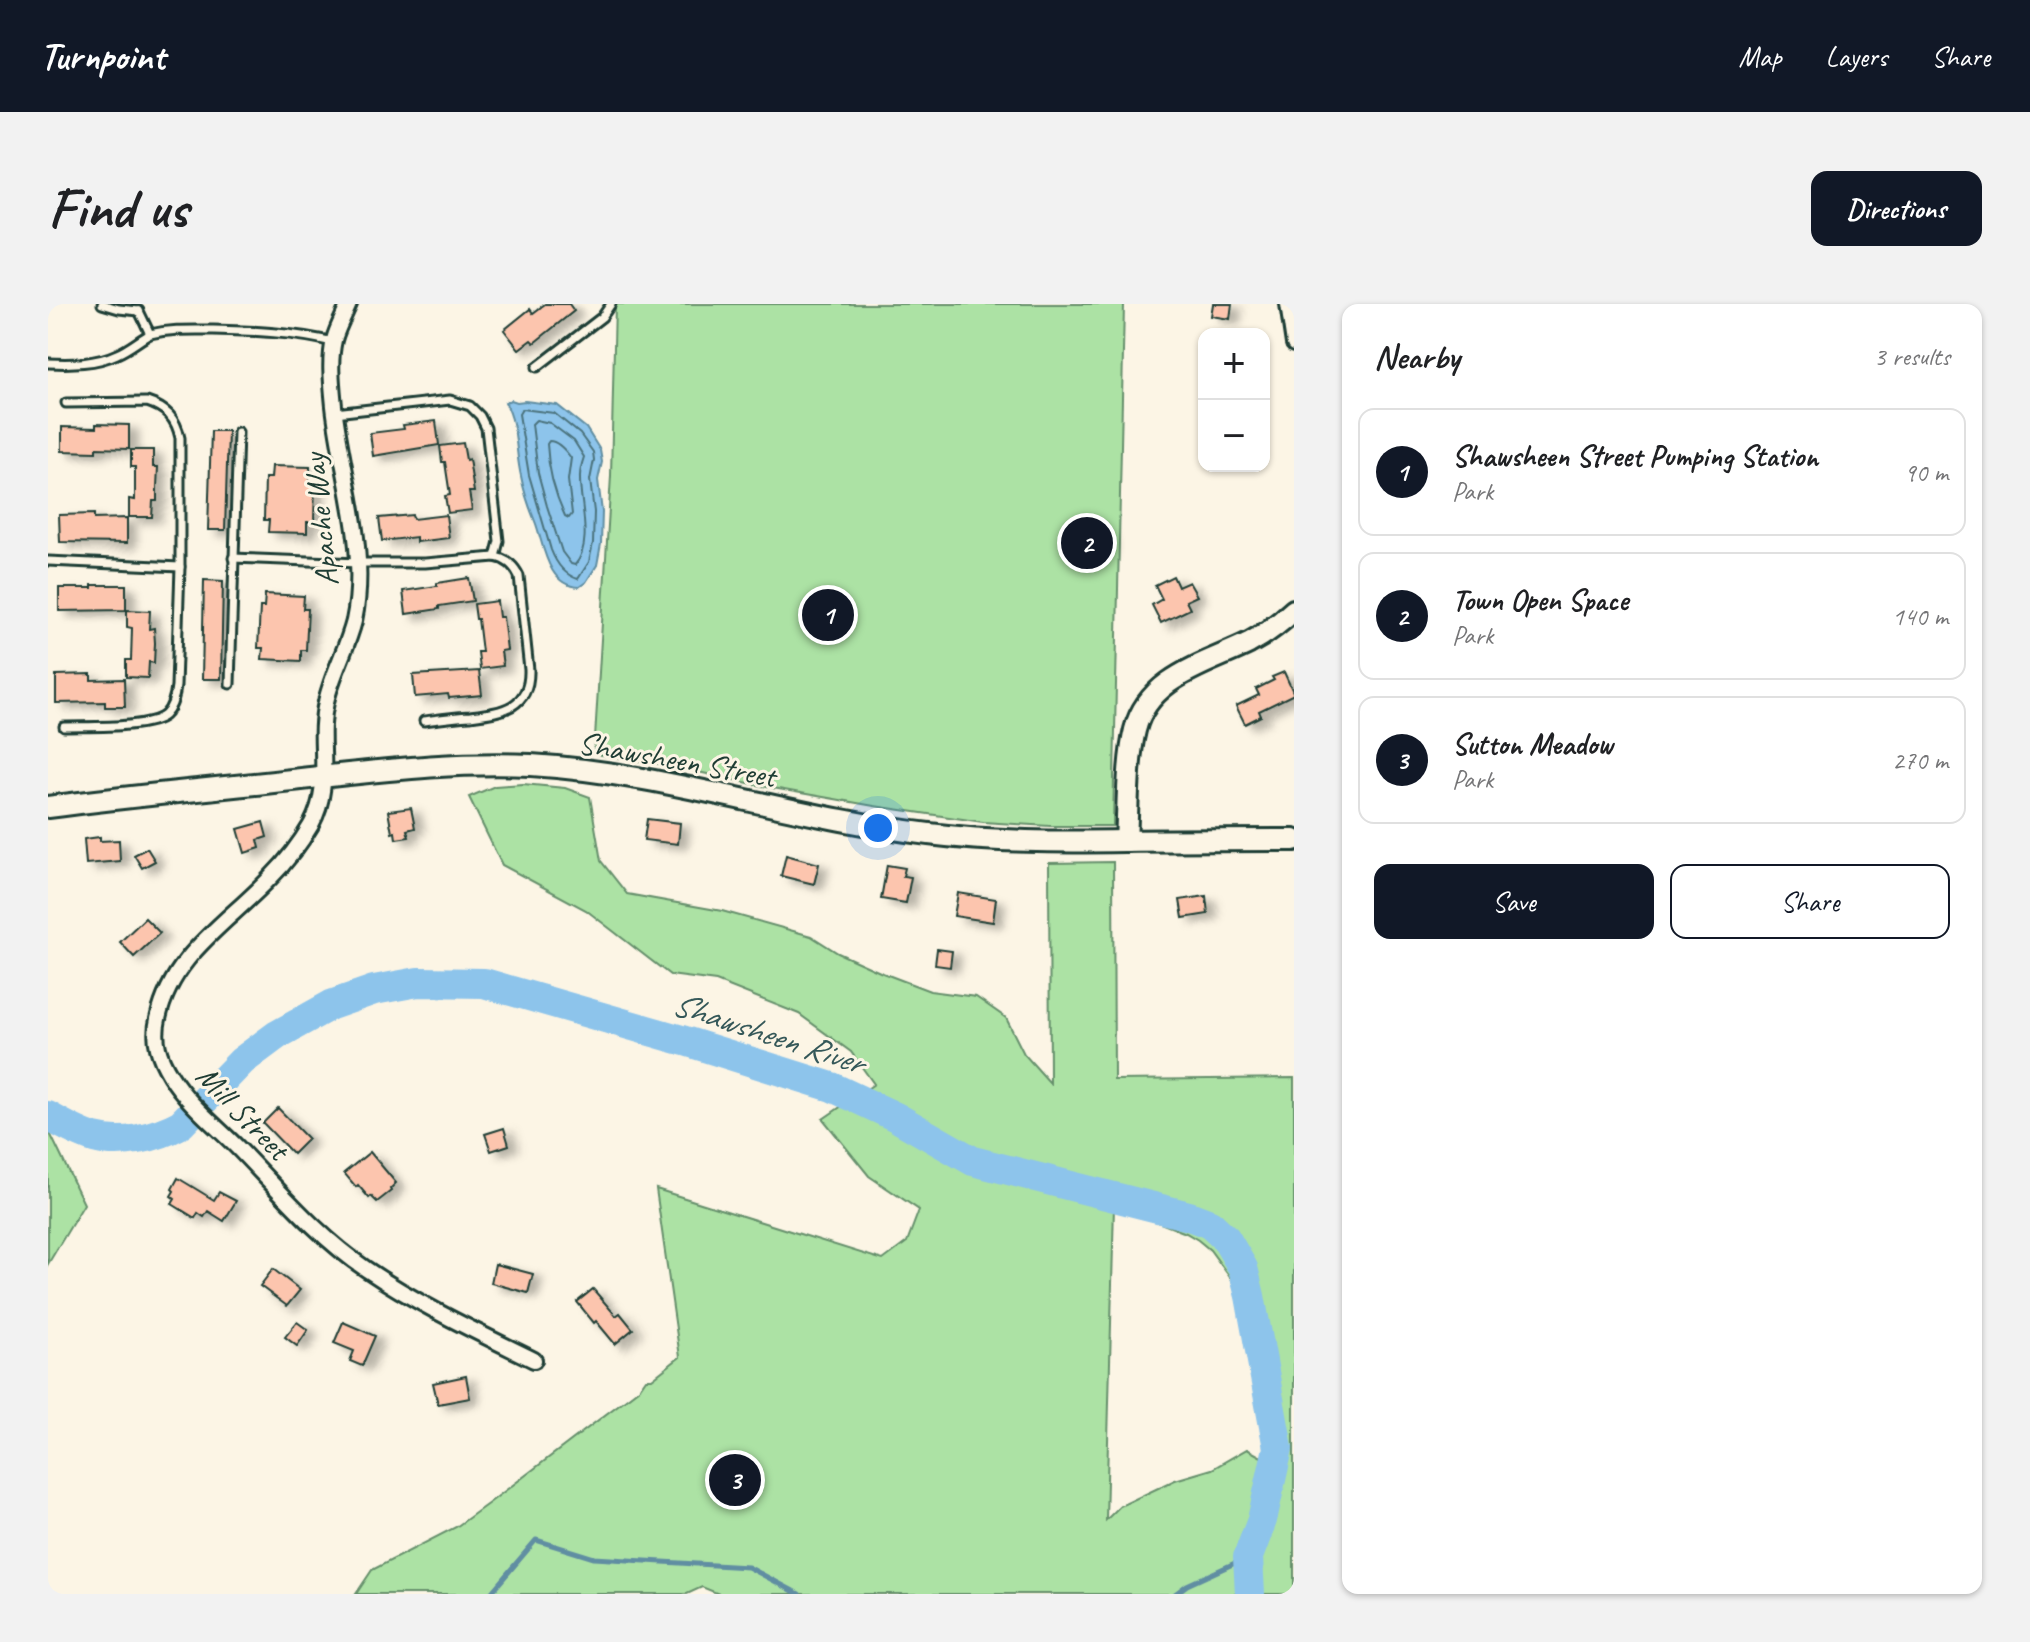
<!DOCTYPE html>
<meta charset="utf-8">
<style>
:root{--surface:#fff;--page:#f2f2f2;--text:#202124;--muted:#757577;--line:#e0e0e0;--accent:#111827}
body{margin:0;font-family:Caveat,sans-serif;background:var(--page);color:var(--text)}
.controls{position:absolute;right:24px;top:24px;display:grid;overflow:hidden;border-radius:16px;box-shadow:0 2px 6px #0004}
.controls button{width:72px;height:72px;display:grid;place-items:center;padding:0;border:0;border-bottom:2px solid var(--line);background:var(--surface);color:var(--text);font:40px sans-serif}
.you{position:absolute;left:830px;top:524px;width:28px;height:28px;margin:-20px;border:6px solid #fff;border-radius:50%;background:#1a73e8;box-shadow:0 0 0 12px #1a73e833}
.badge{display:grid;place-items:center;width:52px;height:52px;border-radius:50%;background:var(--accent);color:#fff;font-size:26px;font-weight:700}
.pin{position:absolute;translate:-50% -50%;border:4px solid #fff;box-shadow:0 2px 8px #0006}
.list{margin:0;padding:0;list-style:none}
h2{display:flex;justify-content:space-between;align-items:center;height:104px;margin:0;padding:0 32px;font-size:34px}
h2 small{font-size:26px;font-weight:400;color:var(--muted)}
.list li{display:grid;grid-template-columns:52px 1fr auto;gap:24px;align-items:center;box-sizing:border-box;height:128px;margin:0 16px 16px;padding:0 16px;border:2px solid var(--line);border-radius:16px}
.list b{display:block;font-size:30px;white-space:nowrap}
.list p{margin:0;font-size:26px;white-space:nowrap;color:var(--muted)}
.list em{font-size:26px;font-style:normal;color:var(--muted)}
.actions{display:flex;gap:16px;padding:24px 32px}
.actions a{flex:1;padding:18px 0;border:2px solid var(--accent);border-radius:16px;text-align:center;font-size:28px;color:var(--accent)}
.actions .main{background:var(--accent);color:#fff}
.map{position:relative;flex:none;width:1246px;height:1290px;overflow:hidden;border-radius:16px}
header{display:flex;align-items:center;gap:48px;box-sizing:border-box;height:112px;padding:0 40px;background:var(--accent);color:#fff}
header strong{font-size:38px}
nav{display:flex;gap:44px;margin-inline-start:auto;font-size:28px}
.intro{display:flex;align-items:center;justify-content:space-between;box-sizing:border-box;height:192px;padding:0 48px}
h1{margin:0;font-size:56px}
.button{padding:20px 36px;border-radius:16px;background:var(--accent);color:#fff;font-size:28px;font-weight:700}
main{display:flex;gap:48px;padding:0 48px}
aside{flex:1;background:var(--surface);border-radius:16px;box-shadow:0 2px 6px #0004}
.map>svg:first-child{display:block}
</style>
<header>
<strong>Turnpoint</strong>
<nav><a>Map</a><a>Layers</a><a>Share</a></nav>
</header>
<div class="intro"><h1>Find us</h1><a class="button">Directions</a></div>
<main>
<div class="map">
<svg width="1246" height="1290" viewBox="0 0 1246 1290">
<defs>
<filter id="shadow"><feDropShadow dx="9" dy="5" stdDeviation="4" flood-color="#0004"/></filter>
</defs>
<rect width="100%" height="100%" fill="#fcf5e5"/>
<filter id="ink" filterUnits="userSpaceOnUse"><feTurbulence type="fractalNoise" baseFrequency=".0125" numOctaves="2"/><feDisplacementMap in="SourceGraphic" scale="16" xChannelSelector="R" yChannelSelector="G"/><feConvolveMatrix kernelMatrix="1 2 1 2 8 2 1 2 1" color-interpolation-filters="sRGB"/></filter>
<g filter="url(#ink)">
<g fill="#ace2a4" stroke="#66906c" stroke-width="2" fill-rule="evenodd">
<polygon points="567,0 1076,0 1065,522 1002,522 935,518 826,502 719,483 618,461 546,450 563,172"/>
<path d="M 475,480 L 517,484 L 542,493 L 553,557 L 579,590 L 674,607 L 763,632 L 790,649 L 832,668 L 882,687 L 928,693 L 958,714 L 976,750 L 1002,779 L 1001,559 L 1065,558 L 1066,776 L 1246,774 L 1246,1290 L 671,1290 L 654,1283 L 639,1290 L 308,1290 L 324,1266 L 408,1223 L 441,1199 L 591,1085 L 598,1075 L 604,1075 L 632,1053 L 608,885 L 835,956 L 859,938 L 871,906 L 821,872 L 775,815 L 826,780 L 803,748 L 751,710 L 668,677 L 622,671 L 538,606 L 454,561 L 421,493 L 447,482 ZM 1066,901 L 1138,929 L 1150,936 L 1162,946 L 1181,972 L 1205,1012 L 1207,1037 L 1232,1123 L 1233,1142 L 1228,1161 L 1199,1145 L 1164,1165 L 1127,1176 L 1072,1202 L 1058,1216 Z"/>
<polygon points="0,825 36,900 0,960"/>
</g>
<path fill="#8dc4eb" stroke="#618ea2" stroke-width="2" d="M 463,96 L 469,98 L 477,97 L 509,101 L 538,124 L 552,146 L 554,158 L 550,176 L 554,208 L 553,240 L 549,261 L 538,278 L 531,283 C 500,282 496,243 488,220 C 482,205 476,189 473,172 C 467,147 470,121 457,98 Z"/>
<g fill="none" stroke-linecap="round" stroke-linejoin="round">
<g stroke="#4b737d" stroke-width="2">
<path d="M 474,105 L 506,109 L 532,130 L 545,148 L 546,156 L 542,176 L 546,208 L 545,239 L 541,258 L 530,275 C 517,271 508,259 503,246 L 481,171 L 471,110 Z"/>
<path d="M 488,116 L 502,119 L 526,137 L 536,153 C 534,159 532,165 532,172 C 531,198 546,239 527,261 L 523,260 L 514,248 L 499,202 L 490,169 L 484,120 Z"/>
<path d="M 501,137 C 509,137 518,147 523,154 L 520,176 L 524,210 L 521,214 L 517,212 C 507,190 500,165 499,140 Z"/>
</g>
<g stroke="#618ea2" stroke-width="5">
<polyline points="442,1290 488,1236 546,1254 700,1263 751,1290"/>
<polyline points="1127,1290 1139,1281 1200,1253"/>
</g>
<path stroke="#8dc4eb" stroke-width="30" d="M 0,812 C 14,820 30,829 46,834 C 74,842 109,833 133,820 L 194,757 L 229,731 L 283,701 L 326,686 L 370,678 L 436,679 L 637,737 L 784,783 L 848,813 L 925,857 L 1141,912 L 1162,920 L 1178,935 L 1195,964 L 1202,992 L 1230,1144 L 1214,1216 L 1200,1253 L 1202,1290"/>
</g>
<g fill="#fcc5ae" stroke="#1f3d34" stroke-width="2" filter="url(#shadow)">
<polygon points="497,0 521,0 526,7 486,39 483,36 471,45 456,26 482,5 485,9"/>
<polygon points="1165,0 1184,0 1182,15 1163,12"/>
<polygon points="388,117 391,141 325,152 322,129 356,125 355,121"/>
<polygon points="48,120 81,121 81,145 48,144 48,148 14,147 14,123 48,124"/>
<polygon points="163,127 180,127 177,226 160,226"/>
<polygon points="415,139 418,156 421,155 426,188 421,188 424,206 400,209 397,192 402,191 397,158 394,158 392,142"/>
<polygon points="83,146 105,146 105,163 110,163 109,183 109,197 105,197 104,213 81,213 81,195 87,196 87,163 83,163"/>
<polygon points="224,162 262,163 262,176 267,177 266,218 259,218 259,229 220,228 221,216 216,216 217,174 223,174"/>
<polygon points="46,210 46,215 79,214 79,239 12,238 11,211"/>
<polygon points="364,211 365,215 398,211 401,234 368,238 368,233 334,237 331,214"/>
<polygon points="1125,272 1130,283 1141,278 1149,292 1138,297 1142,305 1113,319 1104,301 1114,295 1107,281"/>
<polygon points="421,274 425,297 391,302 391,305 358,310 355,287 389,282 389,279"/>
<polygon points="156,276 175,277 173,375 154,375"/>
<polygon points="44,281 78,281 78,306 11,307 11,284 44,284"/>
<polygon points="217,290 256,292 255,305 260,305 258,346 253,346 253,357 214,355 215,344 210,344 212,303 216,303"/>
<polygon points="449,297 451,313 455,313 459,346 453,347 455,362 432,365 430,348 434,348 430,315 428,315 426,300"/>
<polygon points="79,306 102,307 101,325 106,324 107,339 106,359 101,358 100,374 78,373 78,356 83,356 84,324 79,323"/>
<polygon points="431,367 434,391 401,394 400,390 367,393 365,371"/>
<polygon points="1236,368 1246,390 1211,407 1213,412 1197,420 1188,402 1211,391 1208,385 1226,376 1224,373"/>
<polygon points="43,370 43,376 76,375 77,403 57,403 57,398 8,399 8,371"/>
<polygon points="363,504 367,524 359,526 361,533 348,535 347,528 344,529 340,507"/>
<polygon points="599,515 632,519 630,540 596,536"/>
<polygon points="215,518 219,533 210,536 212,544 197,549 190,525"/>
<polygon points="52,533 52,537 71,536 72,557 38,560 36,535"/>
<polygon points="99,544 107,557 94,564 86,551"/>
<polygon points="738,551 771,560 766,580 733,572"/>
<polygon points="839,561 857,564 855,572 863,573 858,599 833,595"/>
<polygon points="910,589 948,595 945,618 906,612"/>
<polygon points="1158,592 1160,610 1135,614 1132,596"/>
<polygon points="97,614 112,629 86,653 72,638"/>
<polygon points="889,645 904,647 902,663 887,661"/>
<polygon points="230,804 260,835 245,850 215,819"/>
<polygon points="456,824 461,841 443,847 437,830"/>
<polygon points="322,848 348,879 342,885 343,887 329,898 323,892 321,894 310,881 308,883 296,869"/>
<polygon points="130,874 166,896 171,888 188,897 176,917 160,907 156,913 150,909 147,914 124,900 127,895 123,892 126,887 124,885"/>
<polygon points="447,960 485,970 480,989 443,979"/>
<polygon points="225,965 252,986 239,1002 212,982"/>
<polygon points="545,985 568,1012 572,1009 585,1025 567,1040 548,1017 546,1019 529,998"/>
<polygon points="249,1018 260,1026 249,1042 237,1033"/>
<polygon points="295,1018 327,1032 314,1062 302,1057 306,1047 286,1039"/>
<polygon points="418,1072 422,1094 390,1100 385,1079"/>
</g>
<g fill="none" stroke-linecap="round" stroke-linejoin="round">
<g stroke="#1f3d34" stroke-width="13">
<g id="lane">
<polyline points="54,0 71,5 91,7"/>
<path d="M 91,7 L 102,30 C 123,25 143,26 165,26 C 205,27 246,28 285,38"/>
<path d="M 0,59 C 23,60 48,60 69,50 C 81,45 91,36 102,30"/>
<polyline points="489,63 554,13 563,0"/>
<path d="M 287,109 L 402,96 L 422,102 L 432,112 L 438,124 L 451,237 L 447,253 C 458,255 466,261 471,272 L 481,366 C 482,405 453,408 422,412 C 407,413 392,415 376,417"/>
<polyline points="185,254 311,259 377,259 447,253"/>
<polyline points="0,257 132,263"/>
<polyline points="182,380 190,128"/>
<path d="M 16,423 C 39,422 101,425 117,411 C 125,403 127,392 128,382 L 132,263 L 132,134 C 128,114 118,104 99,98 L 18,99"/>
</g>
</g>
<g stroke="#1f3d34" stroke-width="20">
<g id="street">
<path d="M 301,0 C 296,12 289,24 286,36 C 281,57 284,81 286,102 C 294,173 321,246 306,317 C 299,345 284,370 278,398 C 268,440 286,479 263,521 C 252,540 238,558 223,573 C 181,618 124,650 110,715 C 105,736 111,753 122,771 C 139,799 166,820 189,843 C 230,885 269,932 318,965 C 371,1001 429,1028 486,1056"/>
<polyline points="1240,0 1246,40"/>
</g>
</g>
<g stroke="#1f3d34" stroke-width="26">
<g id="secondary">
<path d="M 0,503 C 81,492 163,485 244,476 C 323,468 404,457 483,461 C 618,469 747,514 881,530 C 945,538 1011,538 1076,537 C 1133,536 1189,536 1246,536"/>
<path d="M 1078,537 C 1080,502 1079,458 1087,426 C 1100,373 1159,360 1201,339 C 1218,330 1232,319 1246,306"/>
</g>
</g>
<use href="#lane" stroke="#fcf5e5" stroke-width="7"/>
<use href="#street" stroke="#fcf5e5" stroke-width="14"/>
<use href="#secondary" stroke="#fcf5e5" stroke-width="20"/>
</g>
</g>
<g text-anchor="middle" stroke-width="6" stroke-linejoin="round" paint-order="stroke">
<g font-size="32" fill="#1f3d34" stroke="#fcf5e5">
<text transform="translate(272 216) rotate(-96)" y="11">Apache Way</text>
<text transform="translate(629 455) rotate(10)" y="11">Shawsheen Street</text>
<text transform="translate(195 808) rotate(46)" y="11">Mill Street</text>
</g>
<g font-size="34" font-style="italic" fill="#355859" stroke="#fcf5e5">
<text transform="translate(720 728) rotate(18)" y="12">Shawsheen River</text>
</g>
</g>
</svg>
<div class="controls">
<button>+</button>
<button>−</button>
</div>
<div class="you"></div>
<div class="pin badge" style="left:780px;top:311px">1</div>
<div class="pin badge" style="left:1039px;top:239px">2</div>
<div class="pin badge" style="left:687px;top:1176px">3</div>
</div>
<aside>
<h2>Nearby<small>3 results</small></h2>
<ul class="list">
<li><span class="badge">1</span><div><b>Shawsheen Street Pumping Station</b><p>Park</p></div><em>90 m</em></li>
<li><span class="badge">2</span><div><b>Town Open Space</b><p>Park</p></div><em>140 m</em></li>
<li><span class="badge">3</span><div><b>Sutton Meadow</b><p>Park</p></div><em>270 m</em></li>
</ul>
<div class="actions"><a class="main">Save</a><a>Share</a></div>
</aside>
</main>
